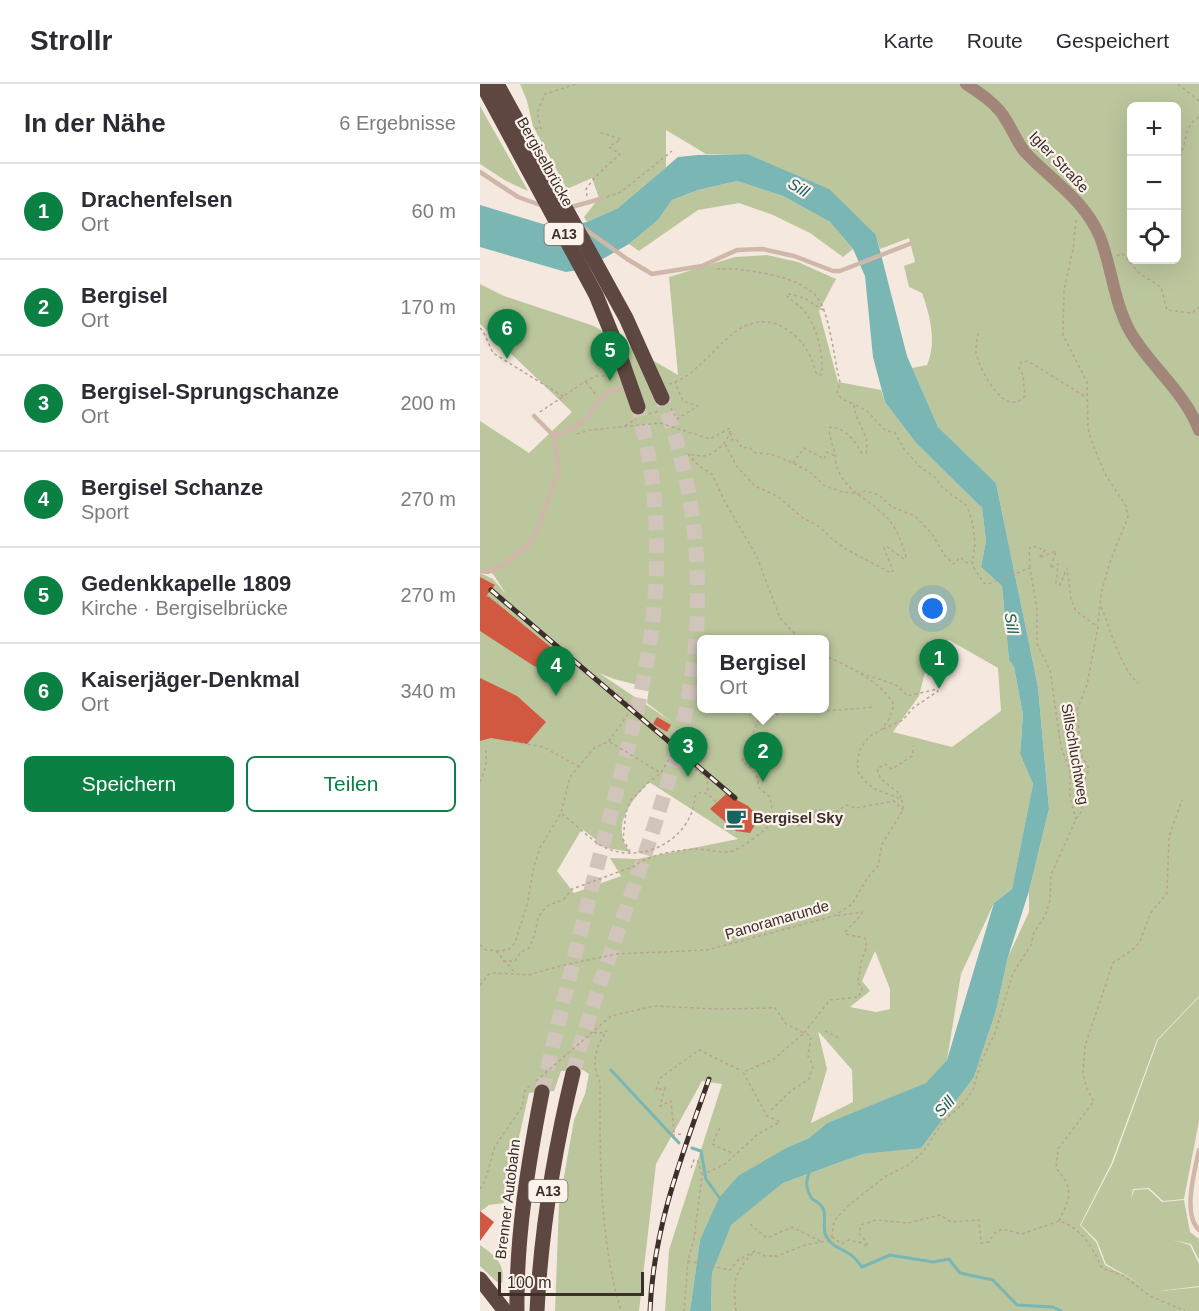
<!DOCTYPE html>
<html lang="de">
<meta charset="utf-8">
<style>
:root{--surface:#fff;--page:#f2f2f3;--text:#2b2b33;--muted:#7c7c81;--line:#e1e1e2;--accent:#0b8043}
body{margin:0;font-family:Arial,sans-serif;background:var(--page);color:var(--text)}
.controls{position:absolute;right:18px;top:18px;display:grid;overflow:hidden;border-radius:9px;box-shadow:0 6px 24px #0002}
.controls button{width:54px;height:54px;display:grid;place-items:center;padding:0;border:0;border-bottom:2px solid var(--line);background:var(--surface);color:var(--text);font:30px sans-serif}
.scale{position:absolute;left:18px;bottom:15px;width:146px;box-sizing:border-box;padding-left:6px;border:3px solid #3c2e29;border-top:0;font-size:16px;line-height:21px;white-space:nowrap;color:#3c2e29;-webkit-text-stroke:4px #fcf3ec;paint-order:stroke}
.you{position:absolute;left:453px;top:525px;width:21px;height:21px;margin:-15px;border:4px solid #fff;border-radius:50%;background:#1a73e8;box-shadow:0 0 0 9px #1a73e833}
.badge{display:grid;place-items:center;width:39px;height:39px;border-radius:50%;background:var(--accent);color:#fff;font-size:20px;font-weight:700}
.pin{position:absolute;translate:-50% -50px;filter:drop-shadow(0 2px 3px #0008)}
.pin::after{content:'';position:absolute;top:32px;width:21px;height:18px;background:inherit;clip-path:polygon(0 0,100% 0,50% 100%)}
.popup{position:absolute;left:217px;top:551px;width:132px;height:78px;box-sizing:border-box;display:grid;place-content:center;border-radius:9px;background:var(--surface);filter:drop-shadow(0 2px 4px #0005);font-size:20px;white-space:nowrap;color:var(--muted)}
.popup b{font-size:22px;color:var(--text)}
.popup::after{content:'';position:absolute;left:50%;top:100%;margin-left:-12px;border:12px solid transparent;border-top-color:var(--surface)}
.list{margin:0;padding:0;list-style:none}
h2{display:flex;justify-content:space-between;align-items:center;height:78px;margin:0;padding:0 24px;font-size:26px}
h2 small{font-size:20px;font-weight:400;color:var(--muted)}
.list li{display:grid;grid-template-columns:39px 1fr auto;gap:18px;align-items:center;box-sizing:border-box;height:96px;padding:0 24px;border-top:2px solid var(--line)}
.list b{display:block;font-size:22px;white-space:nowrap}
.list p{margin:0;font-size:20px;white-space:nowrap;color:var(--muted)}
.list em{font-size:20px;font-style:normal;color:var(--muted)}
.actions{display:flex;gap:12px;padding:18px 24px}
.actions a{flex:1;padding:14px 0;border:2px solid var(--accent);border-radius:9px;text-align:center;font-size:21px;color:var(--accent)}
.actions .main{background:var(--accent);color:#fff}
.icon{flex:none;width:33px;height:33px;fill:none;stroke:currentColor;stroke-width:2;stroke-linecap:round;stroke-linejoin:round}
.map{position:relative;flex:none;width:719px;height:1227px;overflow:hidden}
header{display:flex;align-items:center;gap:36px;box-sizing:border-box;height:84px;padding:0 30px;background:var(--surface);border-bottom:2px solid var(--line)}
header strong{font-size:28px}
nav{display:flex;gap:33px;margin-inline-start:auto;font-size:21px}
main{display:flex}
aside{flex:1;background:var(--surface)}
.map>svg:first-child{display:block}
</style>
<header>
<strong>Strollr</strong>
<nav><a>Karte</a><a>Route</a><a>Gespeichert</a></nav>
</header>
<main>
<aside>
<h2>In der Nähe<small>6 Ergebnisse</small></h2>
<ul class="list">
<li><span class="badge">1</span><div><b>Drachenfelsen</b><p>Ort</p></div><em>60 m</em></li>
<li><span class="badge">2</span><div><b>Bergisel</b><p>Ort</p></div><em>170 m</em></li>
<li><span class="badge">3</span><div><b>Bergisel-Sprungschanze</b><p>Ort</p></div><em>200 m</em></li>
<li><span class="badge">4</span><div><b>Bergisel Schanze</b><p>Sport</p></div><em>270 m</em></li>
<li><span class="badge">5</span><div><b>Gedenkkapelle 1809</b><p>Kirche · Bergiselbrücke</p></div><em>270 m</em></li>
<li><span class="badge">6</span><div><b>Kaiserjäger-Denkmal</b><p>Ort</p></div><em>340 m</em></li>
</ul>
<div class="actions"><a class="main">Speichern</a><a>Teilen</a></div>
</aside>
<div class="map">
<svg width="719" height="1227" viewBox="0 0 719 1227">
<rect width="100%" height="100%" fill="#f5e9df"/>
<g fill="#bbc69d" fill-rule="evenodd">
<path d="M 40,0 L 719,0 L 719,912 L 677,956 L 631,1080 L 600,1141 L 616,1158 L 625,1181 L 659,1199 L 626,1180 L 617,1157 L 601,1141 L 633,1079 L 678,956 L 719,913 L 719,1037 L 704,1115 L 683,1117 L 669,1104 L 653,1105 L 651,1115 L 654,1106 L 668,1105 L 682,1118 L 704,1116 L 710,1148 L 719,1155 L 719,1176 L 711,1160 L 693,1156 L 710,1161 L 719,1180 L 719,1202 L 673,1208 L 719,1203 L 719,1227 L 231,1227 L 232,1189 L 250,1141 L 303,1099 L 383,1070 L 441,1063 L 494,993 L 516,927 L 528,873 L 549,828 L 549,807 L 569,725 L 558,603 L 516,399 L 458,343 L 432,284 L 447,281 C 457,259 450,231 442,209 L 429,203 L 424,182 L 435,178 L 429,154 L 400,165 L 396,151 L 267,70 L 226,70 L 186,46 L 186,83 L 138,124 L 107,138 L 104,133 L 119,114 L 112,94 L 87,105 L 53,42 L 47,17 ZM 652,22 L 696,22 L 696,176 L 652,176 Z"/>
<polygon points="0,22 48,107 26,97 0,80"/>
<polygon points="257,97 303,112 350,138 373,165 363,173 330,149 293,131 259,119 218,126 159,167 149,160 178,136 192,116 218,106"/>
<path d="M 287,171 L 318,178 L 356,195 L 339,227 L 358,298 L 401,306 L 405,318 L 436,359 L 502,424 L 506,457 L 501,483 L 522,502 L 529,576 L 534,583 L 543,631 L 540,670 L 553,700 L 532,805 L 514,819 L 481,890 L 467,976 L 447,999 L 347,1039 L 329,1054 L 308,1063 L 220,1156 L 210,1227 L 185,1227 L 189,1166 L 242,1000 L 222,997 L 176,1080 L 159,1227 L 75,1227 L 79,1121 L 94,1036 L 105,1010 L 109,990 L 103,986 L 81,987 L 74,1007 L 49,1009 L 24,1119 L 9,1121 L 0,1128 L 0,489 L 13,495 L 26,510 L 13,490 L 0,485 L 0,337 L 49,369 L 92,328 L 0,240 L 0,200 L 24,212 L 114,242 L 198,291 L 189,193 L 255,173 ZM 222,556 L 344,556 L 344,624 L 222,624 ZM 469,556 L 518,584 L 521,627 L 472,663 L 413,648 L 439,612 L 447,580 ZM 119,589 L 134,595 L 169,604 L 167,619 L 192,638 ZM 169,698 L 258,755 L 158,775 L 130,774 L 141,792 L 94,809 L 77,787 L 102,745 L 127,764 L 150,768 C 148,765 144,760 143,755 C 137,733 155,713 169,698 ZM 395,867 L 410,905 L 410,925 L 396,928 L 370,923 L 390,907 L 382,897 ZM 338,947 L 372,986 L 373,1018 L 331,1039 L 347,985 Z"/>
<path d="M 0,1161 C 14,1171 26,1180 22,1199 L 17,1198 L 0,1182 Z"/>
</g>
<polygon fill="#7ab6b4" points="267,70 349,105 396,151 427,272 458,343 516,399 558,603 569,725 549,807 528,873 516,927 494,993 441,1064 383,1070 303,1099 251,1141 232,1189 231,1227 210,1227 220,1156 239,1114 258,1092 308,1063 329,1054 347,1039 446,999 467,976 514,819 532,805 553,700 540,670 543,631 534,583 529,576 522,502 501,483 506,457 502,424 436,359 405,318 393,273 385,192 373,165 350,138 303,112 257,97 218,106 192,116 178,136 149,160 105,185 86,188 0,163 0,121 63,140 86,142 107,138 138,124 198,73 218,71"/>
<g fill="none" stroke-linecap="round" stroke-linejoin="round">
<g stroke="#7ab6b4" stroke-width="3">
<polyline points="131,986 199,1059"/>
<polyline points="212,1064 221,1067 226,1095 241,1116"/>
<path d="M 330,1087 C 325,1097 326,1105 332,1115 C 353,1125 340,1138 346,1152 C 351,1162 360,1164 368,1169 C 374,1172 378,1178 382,1183 L 410,1171 L 453,1178 L 469,1175 L 480,1189 L 513,1196 L 537,1221 L 573,1223 L 581,1227"/>
</g>
</g>
<g fill="#d15941">
<polygon points="0,493 15,501 7,511 94,582 91,589 54,582 0,547"/>
<polygon points="0,594 37,612 66,638 47,660 11,654 0,657"/>
<polygon points="177,633 191,641 187,648 173,640"/>
<polygon points="246,710 268,722 276,730 278,736 270,749 256,747 230,725"/>
<polygon points="0,1127 14,1138 0,1157"/>
</g>
<g fill="none" stroke-linecap="round" stroke-linejoin="round">
<g stroke="#d0c4bb" stroke-width="15" stroke-dasharray="15 8" stroke-linecap="butt">
<path d="M 93,989 C 124,872 175,761 202,644 C 228,534 222,419 182,314"/>
<path d="M 62,1008 C 82,923 103,837 125,752 C 143,681 165,608 173,535 C 181,463 176,392 158,323"/>
</g>
<g stroke="#bba193" stroke-width="1.5" stroke-dasharray="3 3" stroke-linecap="butt">
<polyline points="698,0 719,17"/>
<polyline points="55,44 61,45 57,29 65,10 96,0"/>
<path d="M 696,77 C 709,63 701,43 719,33"/>
<polyline points="107,112 106,105 115,93 140,70 129,63 141,55 118,48"/>
<polyline points="127,113 141,108 192,67"/>
<polyline points="596,136 593,166 584,205 583,251 607,298 608,344 611,356 625,390 646,422 648,433 630,478 621,510 618,541"/>
<polyline points="637,172 642,169 659,189 681,203 687,226 712,229 719,223"/>
<path d="M 237,185 C 263,184 319,191 337,213 C 350,229 354,276 360,298 L 357,309 L 362,315 L 373,320"/>
<polyline points="0,244 3,247 13,269 84,313"/>
<path d="M 498,249 C 497,255 496,262 496,268 C 499,285 525,336 545,312 L 543,291 L 539,285 L 541,278 L 548,277 L 606,313"/>
<polyline points="106,298 116,311"/>
<path d="M 189,300 C 229,291 256,214 306,245 C 323,256 331,270 336,289 L 341,291 C 345,273 336,240 324,227 C 319,220 311,217 306,211 L 309,210 L 324,214 L 343,226"/>
<polyline points="191,324 197,335 218,322 203,317 195,299"/>
<polyline points="60,328 106,297 116,292 134,292"/>
<polyline points="169,330 179,327"/>
<polyline points="145,342 156,335"/>
<polyline points="251,349 252,356 256,355 262,364 268,363 276,369 291,370 313,379 330,388 345,402 363,408 378,410 385,407 399,411 412,423 435,432 452,450 465,472 474,480 480,473 487,479 491,477"/>
<path d="M 97,350 L 110,346 L 180,339 L 230,355 L 250,344 C 251,356 235,371 223,372 C 218,372 213,371 208,370 L 219,382 L 232,390 L 244,416 L 277,473 L 300,534 L 321,556"/>
<path d="M 245,360 L 257,383 L 275,402 L 297,412 L 323,434 L 340,443 L 351,454 L 364,464 L 411,489 L 413,487 L 404,464 L 406,462 L 424,475 L 426,473 C 422,460 418,446 409,436 C 393,417 365,408 357,383 C 355,379 356,374 355,370 C 353,360 348,352 350,343 C 366,344 374,356 382,369 L 386,369 C 391,350 374,338 374,320 L 387,327 L 405,346 L 415,349 L 424,365 L 439,382 L 456,394 L 461,402 L 472,411 L 485,420 L 489,427 L 493,441 L 495,460 L 492,481 L 504,499 L 508,500 L 550,484 L 557,526 L 557,560 L 570,586 L 581,663 L 590,686 L 590,714 L 596,735"/>
<polyline points="313,379 324,364 344,375 347,368 355,372"/>
<path d="M 621,523 C 632,547 638,580 658,599"/>
<polyline points="381,589 416,601 428,612 457,605 458,607 433,624 423,636 403,645"/>
<polyline points="342,624 345,627 395,623"/>
<polyline points="279,637 316,624"/>
<polyline points="30,657 63,663 98,682"/>
<polyline points="130,658 179,688"/>
<polyline points="0,698 6,682 6,663"/>
<polyline points="421,714 420,710 401,695 397,685 405,680 412,685 432,672 433,662"/>
<path d="M 82,730 C 94,739 114,759 126,764 C 164,781 213,754 215,712 L 221,708 L 228,710 L 237,719"/>
<polyline points="317,742 333,734 337,725 353,730 366,721 376,724 414,717 423,726"/>
<polyline points="150,768 143,755 146,728 151,716 169,698 181,689 191,671 209,680 227,695 228,708"/>
<polyline points="0,861 6,866 21,867 29,865 35,859 47,821 54,782 60,764 81,729 90,693 114,664 129,657 153,623 22,515 17,519 4,509"/>
<polyline points="16,867 36,890"/>
<path d="M 23,877 L 35,877 L 41,868 L 49,864 L 55,850 L 58,833 L 67,822 L 84,815 L 92,805 L 155,782 C 165,771 202,765 217,765 C 227,765 238,769 249,768 C 260,767 286,745 294,737 L 290,713 L 279,704 L 276,688 L 262,677 L 278,637 L 279,624"/>
<path d="M 0,901 L 9,890 L 14,889 L 49,891 L 76,883 L 136,870 L 227,866 L 354,832 L 372,820 L 388,793 L 398,782 L 402,760 L 423,726 L 423,719 L 421,715 L 395,705 L 387,699 L 379,690 L 377,680 L 380,665 L 390,652 L 401,646 L 409,635 L 414,621 C 400,596 369,583 344,571"/>
<polyline points="345,947 361,955"/>
<path d="M 114,948 L 118,950 L 127,947 C 115,963 111,980 120,998 C 120,1075 119,1153 141,1227"/>
<polyline points="56,997 131,932 174,922 238,925 295,924 306,940 324,949 294,975 263,988 287,1032 300,1038 278,1050 245,1080 222,1091 214,1155 208,1177 204,1227"/>
<path d="M 291,1026 L 312,1006 L 329,995 L 333,982 L 328,972 L 331,952 L 324,949 L 350,916 L 379,913 L 382,904 L 377,898 C 380,891 380,885 381,878 C 384,869 388,864 385,854 L 365,850 L 366,847 L 381,831 L 382,828 L 355,832"/>
<polyline points="240,1044 232,1060 254,1070"/>
<polyline points="201,1050 192,1051 194,1048 191,1017 180,1022 185,1004 176,1006 180,994 219,966 262,987"/>
<polyline points="211,1084 214,1076 218,1077 222,1090"/>
<polyline points="0,1105 5,1097 15,1062 42,1023 45,1006 52,1000"/>
<path d="M 579,1137 C 590,1113 595,1106 576,1084 L 578,1065 L 614,1017 L 607,1006 L 603,989 L 605,962 L 633,879 L 656,863 L 661,855 L 670,830 L 687,809 L 689,752 L 702,716"/>
<polyline points="270,1140 287,1154 312,1143 340,1157"/>
<path d="M 352,1153 L 362,1160 L 368,1156 L 383,1159 L 387,1163 L 387,1159 L 379,1149 L 381,1141 L 396,1136 L 428,1139 L 460,1131 L 471,1138 L 499,1136 L 501,1159 L 509,1158 L 515,1149 L 522,1145 L 542,1150 L 579,1137 C 602,1144 612,1163 622,1184 L 644,1192 L 670,1212 L 705,1227"/>
<polyline points="208,1177 250,1186 258,1176 275,1167 285,1172 297,1172 325,1161 346,1157 352,1152 354,1137 369,1121 406,1092 427,1082 444,1067 463,1037 485,1018 493,1006 501,978 515,949 533,889 551,861 554,848 565,832 570,816 571,791 596,735 602,727 602,702 609,685 601,670 597,626 607,601 618,543 596,527 591,515 587,484 580,501 576,499 578,480 570,484 576,467 559,474 565,466 552,462 549,465 550,483"/>
<path d="M 256,1227 C 253,1200 253,1189 273,1169"/>
</g>
<g stroke="#cfb8a9" stroke-width="4.5">
<polyline points="0,88 38,113 63,122"/>
<polyline points="88,124 120,115"/>
<polyline points="102,143 147,175 172,190 222,182 257,166 282,165 314,172 353,187 360,187 432,159"/>
<polyline points="54,332 74,352 89,346 106,335 124,311 132,306 148,305"/>
<polyline points="0,487 8,488 26,479 48,461 55,451 79,386 74,352"/>
<path d="M 719,1066 C 715,1086 702,1130 719,1146"/>
</g>
<path stroke="#a3867a" stroke-width="12" d="M 486,0 C 500,9 518,21 526,36 C 533,47 537,58 545,68 C 571,96 605,116 620,153 C 632,184 634,220 651,249 C 671,283 704,307 719,346"/>
<g stroke="#5d4740" stroke-width="15">
<polyline points="2,0 116,211 137,263 158,323"/>
<polyline points="17,0 146,234 182,314"/>
<polyline points="0,1195 25,1227"/>
<path d="M 37,1227 C 36,1153 48,1080 62,1008"/>
<path d="M 57,1227 C 61,1146 74,1068 93,989"/>
</g>
<g stroke="#3c2e29" stroke-width="5">
<g id="rail">
<polyline points="11,506 255,714"/>
<path d="M 170,1227 C 173,1145 202,1071 229,995"/>
</g>
</g>
<use href="#rail" stroke="#fcf3ec" stroke-width="3" stroke-dasharray="9" stroke-linecap="butt"/>
</g>
<defs>
<g id="cafe-bare" transform="scale(1.62)"><path d="M-5.5-4.5H6V0H3Q3 3.5 0 3.5H-2.5Q-5.5 3.5-5.5 0ZM3-3.2v2h1.7v-2ZM-6 4.5H4V6H-6Z" fill="#1a6262" stroke="#fcf3ec" stroke-width="2.5" paint-order="stroke"/></g>
</defs>
<g fill-rule="evenodd">
<use href="#cafe-bare" x="256" y="734"/>
</g>
<g text-anchor="middle" stroke-width="4.5" stroke-linejoin="round" paint-order="stroke">
<g fill="#fcf3ec" stroke="#766964" stroke-width="1.5">
<rect x="64.5" y="139" width="39" height="22" rx="4.5"/>
<rect x="48.5" y="1096" width="39" height="22" rx="4.5"/>
</g>
<g font-size="14" font-weight="bold" fill="#3c2e29">
<text x="84" y="155">A13</text>
<text x="68" y="1112">A13</text>
</g>
<g font-size="15" fill="#3c2e29" stroke="#fcf3ec">
<text transform="translate(65 78) rotate(61)" y="5">Bergiselbrücke</text>
<text transform="translate(579 78) rotate(46)" y="5">Igler Straße</text>
<text transform="translate(595 670) rotate(80)" y="5">Sillschluchtweg</text>
<text transform="translate(297 836) rotate(-16)" y="5">Panoramarunde</text>
<text transform="translate(28 1115) rotate(-83)" y="5">Brenner Autobahn</text>
</g>
<g font-size="15" font-weight="bold" fill="#3c2e29" stroke="#fcf3ec" text-anchor="start">
<text x="273" y="739">Bergisel Sky</text>
</g>
<g font-size="16" font-style="italic" fill="#1a6262" stroke="#fcf3ec">
<text transform="translate(319 103) rotate(32)" y="6">Sill</text>
<text transform="translate(532 539) rotate(81)" y="6">Sill</text>
<text transform="translate(464 1022) rotate(-47)" y="6">Sill</text>
</g>
</g>
</svg>
<div class="controls">
<button>+</button>
<button>−</button>
<button><svg class="icon" aria-label="locate" viewBox="0 0 24 24"><circle cx="12" cy="12" r="6"/><path d="M12 2v4M12 18v4M2 12h4M18 12h4"/></svg></button>
</div>
<div class="scale">100 m</div>
<div class="you"></div>
<div class="pin badge" style="left:459px;top:605px">1</div>
<div class="pin badge" style="left:283px;top:698px">2</div>
<div class="popup"><b>Bergisel</b>Ort</div>
<div class="pin badge" style="left:208px;top:693px">3</div>
<div class="pin badge" style="left:76px;top:612px">4</div>
<div class="pin badge" style="left:130px;top:297px">5</div>
<div class="pin badge" style="left:27px;top:275px">6</div>
</div>
</main>
